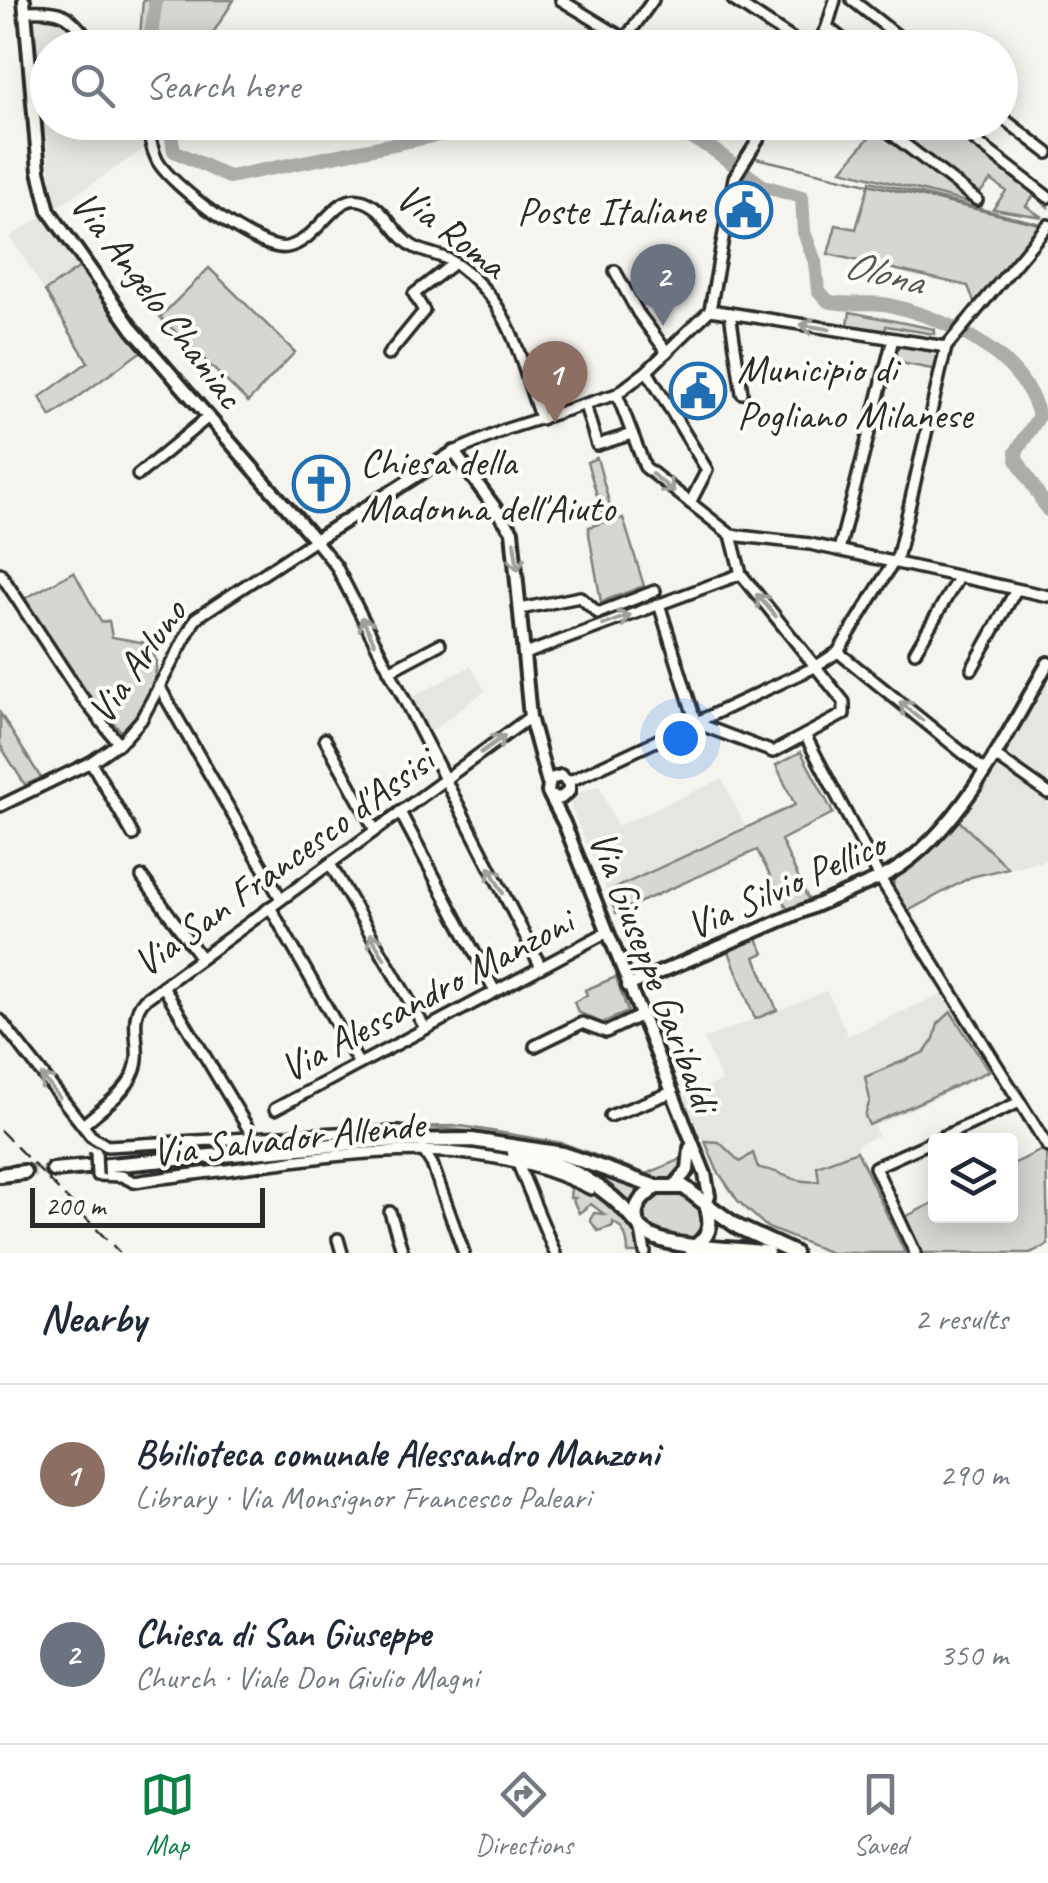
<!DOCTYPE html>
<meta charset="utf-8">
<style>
:root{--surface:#fff;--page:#f6f6f7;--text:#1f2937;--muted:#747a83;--line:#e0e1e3;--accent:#0b8043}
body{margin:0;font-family:Caveat,sans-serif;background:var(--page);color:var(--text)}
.controls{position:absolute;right:30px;bottom:30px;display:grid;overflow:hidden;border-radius:10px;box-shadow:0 5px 25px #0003}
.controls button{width:90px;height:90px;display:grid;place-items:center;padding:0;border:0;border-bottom:2px solid var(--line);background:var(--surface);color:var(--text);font:50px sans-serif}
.scale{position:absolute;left:30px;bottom:25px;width:235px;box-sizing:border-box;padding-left:10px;border:5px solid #2b2b2b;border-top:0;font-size:28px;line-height:35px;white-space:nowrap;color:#2b2b2b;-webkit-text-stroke:8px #fdfcf7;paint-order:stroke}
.you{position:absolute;left:680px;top:738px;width:35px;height:35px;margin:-25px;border:8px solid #fff;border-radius:50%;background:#1a73e8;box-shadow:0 0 0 15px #1a73e833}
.badge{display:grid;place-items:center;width:65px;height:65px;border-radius:50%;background:var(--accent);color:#fff;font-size:32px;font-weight:700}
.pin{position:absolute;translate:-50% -82px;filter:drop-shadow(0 2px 5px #0008)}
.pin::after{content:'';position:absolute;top:52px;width:35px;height:30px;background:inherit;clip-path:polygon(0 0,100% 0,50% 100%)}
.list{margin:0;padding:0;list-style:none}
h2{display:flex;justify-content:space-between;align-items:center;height:130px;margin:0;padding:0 40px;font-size:42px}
h2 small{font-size:32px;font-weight:400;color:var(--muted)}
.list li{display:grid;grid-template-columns:65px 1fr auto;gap:30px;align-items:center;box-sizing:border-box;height:180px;padding:0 40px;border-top:2px solid var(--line)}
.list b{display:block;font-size:38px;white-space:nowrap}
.list p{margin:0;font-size:32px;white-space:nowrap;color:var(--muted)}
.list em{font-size:32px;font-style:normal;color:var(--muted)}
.icon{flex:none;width:55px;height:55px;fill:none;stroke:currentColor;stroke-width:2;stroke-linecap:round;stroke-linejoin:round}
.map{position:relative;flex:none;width:1048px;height:1253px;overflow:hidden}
.search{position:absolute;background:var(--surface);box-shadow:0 5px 25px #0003;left:30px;right:30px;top:30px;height:110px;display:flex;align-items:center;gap:25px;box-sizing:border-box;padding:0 35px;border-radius:55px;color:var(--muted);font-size:38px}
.sheet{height:490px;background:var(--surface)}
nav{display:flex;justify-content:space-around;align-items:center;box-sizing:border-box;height:140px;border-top:2px solid var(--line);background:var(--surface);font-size:28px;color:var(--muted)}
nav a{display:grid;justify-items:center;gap:5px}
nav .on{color:var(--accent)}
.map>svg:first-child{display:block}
</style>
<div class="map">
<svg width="1048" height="1253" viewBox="0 0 1048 1253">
<rect width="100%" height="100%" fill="#f5f4ef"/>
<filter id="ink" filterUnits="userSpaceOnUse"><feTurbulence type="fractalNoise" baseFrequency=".01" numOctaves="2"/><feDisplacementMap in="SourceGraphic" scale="20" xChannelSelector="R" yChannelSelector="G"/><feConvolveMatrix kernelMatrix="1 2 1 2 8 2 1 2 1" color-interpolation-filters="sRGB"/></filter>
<g filter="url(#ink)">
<g fill="#e6e5e0">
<polygon points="48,13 62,16 91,47 48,48 48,122 141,123 147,147 54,209 34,22"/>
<polygon points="49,212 85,264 45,291 10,237"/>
<polygon points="471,666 485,691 425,736 407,700"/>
<polygon points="1048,675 1048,860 1008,868 956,819 991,770"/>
<polygon points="722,779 745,826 607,892 567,798 599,785 617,826"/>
<polygon points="827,991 848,1036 944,993 992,1072 874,1126 878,1136 856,1145 906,1253 827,1253 768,1230 737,1202 716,1172 684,1097 722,1081 704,1039"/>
</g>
<g fill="#d7d6d2" stroke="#81807e" stroke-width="2.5">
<polygon points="143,0 234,0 204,47 142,48 140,36"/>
<polygon points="893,123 944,123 1048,202 1048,207 1034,195 1026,206 1042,217 993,209 1006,191 991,180 978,195 890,126"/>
<polygon points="876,129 973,204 842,170"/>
<polygon points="870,181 1040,224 975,304 968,286 828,254 836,225 856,229"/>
<polygon points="80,267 143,350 51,417 40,397 88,362 45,291"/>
<polygon points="209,268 295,352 248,402 160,317"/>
<polygon points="850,312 934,329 934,334 886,326 885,331 848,325"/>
<polygon points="901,346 936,352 941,358 937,370 896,362 893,358 895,350"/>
<polygon points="597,458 614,520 623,518 644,586 601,602 589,534 589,527 605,522 587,462"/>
<path d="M 74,572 L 101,622 L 109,621 L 112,637 L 146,643 C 172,666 142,713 121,731 L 94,704 L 24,599 Z"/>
<polygon points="0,713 41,778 25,785 0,745"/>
<polygon points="801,752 833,813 781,840 809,901 788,910 757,850 616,913 607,892 795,805 776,765"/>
<polygon points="956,818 1008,868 971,877 908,911 893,886 894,879 929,853"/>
<polygon points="756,937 764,953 755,957 777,1010 755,1019 728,949"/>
<polygon points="616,977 628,1012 602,1023 578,1012 574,1002 587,995 585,990"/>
<polygon points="951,1012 989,1071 869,1125 865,1116 870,1100 865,1077 925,1052 934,1039 938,1024"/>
<path d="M 461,1126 L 562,1143 L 647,1174 L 685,1157 L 686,1166 L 675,1179 L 659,1182 C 596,1161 535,1142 470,1132 C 444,1127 418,1128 392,1127 Z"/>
<path d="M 705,1141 L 719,1142 L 740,1162 L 753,1153 L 758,1168 C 783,1170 789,1184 819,1181 L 817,1166 L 857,1151 L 905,1253 L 831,1253 L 768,1228 L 738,1201 L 717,1170 Z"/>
<polygon points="1046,1148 1048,1245 1030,1253 923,1253 905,1217 935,1202 936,1216 1010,1216 1011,1165"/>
<polygon points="571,1162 645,1188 629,1209"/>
<path d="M 529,1167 C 571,1184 636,1200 641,1253 L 628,1253 C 628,1240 625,1228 613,1222 L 613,1226 L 598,1231 L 590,1220 L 594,1213 L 604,1214 L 591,1204 L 579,1213 L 573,1200 L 575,1198 L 570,1198 L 571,1188 L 538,1171 L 532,1172 L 528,1178 Z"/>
<path d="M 663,1191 C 686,1191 698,1200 706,1221 L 698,1240 L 674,1246 L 640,1220 L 642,1206 Z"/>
</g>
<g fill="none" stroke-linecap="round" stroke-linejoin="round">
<polyline stroke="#797877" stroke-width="2.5" points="756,158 1040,224"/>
<g stroke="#adaca9" stroke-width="14">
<polyline points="155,48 151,35 156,0"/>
<polyline points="169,122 174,151 229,177 454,132 520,127 596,128 613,122"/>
<path d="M 660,122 L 711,148 L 763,186 L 802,197 L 804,232 L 815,262 L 818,290 L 828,301 C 847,307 869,300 889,305 C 947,319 1023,354 1039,416 L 1016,452 L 1017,460 L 1048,510"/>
</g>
<polyline stroke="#cdccc8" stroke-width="12" stroke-dasharray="12 6" stroke-linecap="butt" points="24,1172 53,1170"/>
<g stroke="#2b2b2b" stroke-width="16">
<g id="minor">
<polyline points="561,0 625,39 653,0"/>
<polyline points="733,0 806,48"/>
<polyline points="852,0 913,48"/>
<path d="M 28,11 C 71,9 68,18 97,48"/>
<polyline points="827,27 854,48"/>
<polyline points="816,48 827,27 835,0"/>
<polyline points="1000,116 1048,153"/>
<path d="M 147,122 C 149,135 151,148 157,160 C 169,184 259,253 287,247 C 318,241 334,194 360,200 C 384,205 392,232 411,245 C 424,254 441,254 453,262 C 513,302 518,357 541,419"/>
<polyline points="876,122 977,200"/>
<polyline points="951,122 1048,197"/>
<polyline points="615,271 638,313 667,352"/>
<polyline points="710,310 946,347"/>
<polyline points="730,313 742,393"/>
<polyline points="946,347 1048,225"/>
<polyline points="388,355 424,311 414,294 454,263"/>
<polyline points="647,371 707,470 690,503"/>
<polyline points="617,394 645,467 731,535 741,574 844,702 844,714 773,752 696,723 659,604"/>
<polyline points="585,405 597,445 632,434"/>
<polyline points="454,452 507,429 617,394 647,371 710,310 734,178 769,122"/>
<polyline points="138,475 207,418"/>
<polyline points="731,535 810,544 1048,596"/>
<polyline points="839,550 893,339"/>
<polyline points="0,573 81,696 119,744"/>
<polyline points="520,609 580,597 598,613 655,591"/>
<polyline points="838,652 984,770"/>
<polyline points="915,652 958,578"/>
<polyline points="525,654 741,574"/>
<polyline points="972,669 1016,590"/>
<polyline points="389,671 440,644"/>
<polyline points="159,686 281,899"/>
<polyline points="805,735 880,878 1048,1147"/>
<polyline points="325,739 375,830"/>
<polyline points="994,755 1048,793"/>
<polyline points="91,762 133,835"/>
<polyline points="568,782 815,667 838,652 898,555 946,347"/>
<polyline points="0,806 91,762 124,739 141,720 196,618 315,540 336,566 541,967"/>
<polyline points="400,812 495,991"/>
<polyline points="330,864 425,1028"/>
<polyline points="142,877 201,958"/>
<polyline points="270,907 359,1064"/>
<polyline points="163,986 249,1130"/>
<polyline points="0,1020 91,1136 107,1146 336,1133 400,1132 422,1136"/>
<polyline points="535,1046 582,1023 606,1032 640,1016"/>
<polyline points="275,1109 607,932"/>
<polyline points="610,1116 670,1093"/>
<path d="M 83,1125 C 99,1110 126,1093 134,1072 C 144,1048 126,1020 144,1000 L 530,717"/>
<polyline points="423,1150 432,1164 464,1253"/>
<polyline points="516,1159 555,1253"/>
<path d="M 97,1175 L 122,1176 L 134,1182 C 174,1176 214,1172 255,1166 C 369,1150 484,1135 591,1189"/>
<polyline points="390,1212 403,1253"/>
<polyline points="641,1230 645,1253"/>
<polyline points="338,1239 342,1253"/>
<polyline points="915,1253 875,1167 1020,1102"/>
</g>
</g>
<g stroke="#2b2b2b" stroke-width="18">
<g id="tertiary">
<polyline points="24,0 39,171 49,211 133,330 315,540 454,452 512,531 530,717 548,783"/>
<polyline points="554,797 561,798 569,791 569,783 561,776 550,779 548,792 564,823 705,1174 709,1196 706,1204"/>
<path d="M 628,986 L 880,878 C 955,843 1007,733 1048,663"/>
<polyline points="675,1185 688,1170 690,1148"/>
</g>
</g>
<g stroke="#2b2b2b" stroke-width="20">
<g id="secondary">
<path d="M 514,1153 C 563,1161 606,1185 637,1223"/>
<polyline points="53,1170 378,1141 472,1140 563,1154 656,1187"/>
<polyline points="0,1175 24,1172"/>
<polyline points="706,1204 738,1227 794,1253"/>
<path d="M 691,1249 C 710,1237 713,1226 706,1204 L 684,1187 L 656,1187 C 646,1195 633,1204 636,1219 C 644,1253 734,1246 767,1253"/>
</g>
</g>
<use href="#minor" stroke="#fdfcf7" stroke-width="9"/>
<use href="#tertiary" stroke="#fdfcf7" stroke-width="10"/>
<use href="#secondary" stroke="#fdfcf7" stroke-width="12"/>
<polyline stroke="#2b2b2b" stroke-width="2.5" stroke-dasharray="15 8" stroke-linecap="butt" points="0,1130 120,1253"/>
<g stroke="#2b2b2b" stroke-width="16" stroke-linecap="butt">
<polyline id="minor-bridge" points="96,1152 97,1175"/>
</g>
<use href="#minor-bridge" stroke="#fdfcf7" stroke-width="9"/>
</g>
<defs><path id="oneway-shaft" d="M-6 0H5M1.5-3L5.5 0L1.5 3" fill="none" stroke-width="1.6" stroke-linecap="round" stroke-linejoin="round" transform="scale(2.5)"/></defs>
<g stroke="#9e9e9b">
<use href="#oneway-shaft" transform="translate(815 327) rotate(-171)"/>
<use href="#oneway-shaft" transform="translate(663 483) rotate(39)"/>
<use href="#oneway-shaft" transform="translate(516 556) rotate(82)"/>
<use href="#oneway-shaft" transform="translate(766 605) rotate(-131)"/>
<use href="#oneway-shaft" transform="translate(617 620) rotate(-20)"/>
<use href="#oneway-shaft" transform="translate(368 630) rotate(-117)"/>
<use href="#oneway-shaft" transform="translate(911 711) rotate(-141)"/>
<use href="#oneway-shaft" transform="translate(493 744) rotate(-36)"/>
<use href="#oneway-shaft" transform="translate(496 880) rotate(-118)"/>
<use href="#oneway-shaft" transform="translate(377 946) rotate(-120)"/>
<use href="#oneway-shaft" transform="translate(50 1086) rotate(-129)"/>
</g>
</g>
<defs>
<g id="civic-ring" transform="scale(2.875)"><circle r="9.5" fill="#fdfcf7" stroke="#1f6fb2" stroke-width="1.5"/><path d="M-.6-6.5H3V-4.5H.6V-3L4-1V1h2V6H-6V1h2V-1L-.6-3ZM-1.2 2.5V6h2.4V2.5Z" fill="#1f6fb2"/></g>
<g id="church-ring" transform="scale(2.875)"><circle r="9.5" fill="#fdfcf7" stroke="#1f6fb2" stroke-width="1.5"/><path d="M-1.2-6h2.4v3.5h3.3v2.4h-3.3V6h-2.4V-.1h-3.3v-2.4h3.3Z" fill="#1f6fb2"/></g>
</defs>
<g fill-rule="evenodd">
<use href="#civic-ring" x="744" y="210"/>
<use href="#civic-ring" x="698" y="391"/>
<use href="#church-ring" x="321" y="484"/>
</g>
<g text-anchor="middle" stroke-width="8" stroke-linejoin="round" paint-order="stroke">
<g font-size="40" fill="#2b2b2b" stroke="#fdfcf7" text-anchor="start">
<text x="705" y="224" text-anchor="end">Poste Italiane</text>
<text x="737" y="382">Municipio di<tspan x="737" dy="46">Pogliano Milanese</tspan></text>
<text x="360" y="475">Chiesa della<tspan x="360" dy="46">Madonna dell'Aiuto</tspan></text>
</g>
<g font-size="40" fill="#2b2b2b" stroke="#fdfcf7">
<text transform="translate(452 230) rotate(38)" y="14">Via Roma</text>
<text transform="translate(158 299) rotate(53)" y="14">Via Angelo Chaniac</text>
<text transform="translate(136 661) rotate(-55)" y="14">Via Arluno</text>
<text transform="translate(283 861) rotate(-36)" y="14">Via San Francesco d'Assisi</text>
<text transform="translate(785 884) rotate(-24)" y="14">Via Silvio Pellico</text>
<text transform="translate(655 971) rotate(69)" y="14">Via Giuseppe Garibaldi</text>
<text transform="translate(426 994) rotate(-28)" y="14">Via Alessandro Manzoni</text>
<text transform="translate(288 1137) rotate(-6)" y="14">Via Salvador Allende</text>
</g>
<g font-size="42" font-style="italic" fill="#585857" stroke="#fdfcf7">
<text transform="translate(884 271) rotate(14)" y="15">Olona</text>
</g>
</g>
</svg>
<div class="controls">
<button><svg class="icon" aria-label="layers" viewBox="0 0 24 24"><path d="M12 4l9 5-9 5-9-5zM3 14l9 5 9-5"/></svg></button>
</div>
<div class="scale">200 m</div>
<div class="you"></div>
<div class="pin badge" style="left:555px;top:423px;background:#8d6e63">1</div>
<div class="pin badge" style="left:663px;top:326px;background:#6b7280">2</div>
<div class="search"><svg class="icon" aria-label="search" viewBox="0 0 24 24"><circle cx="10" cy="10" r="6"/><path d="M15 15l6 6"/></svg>Search here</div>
</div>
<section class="sheet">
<h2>Nearby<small>2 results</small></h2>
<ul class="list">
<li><span class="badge" style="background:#8d6e63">1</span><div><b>Bbilioteca comunale Alessandro Manzoni</b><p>Library · Via Monsignor Francesco Paleari</p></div><em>290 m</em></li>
<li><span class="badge" style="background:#6b7280">2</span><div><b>Chiesa di San Giuseppe</b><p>Church · Viale Don Giulio Magni</p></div><em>350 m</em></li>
</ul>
</section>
<nav>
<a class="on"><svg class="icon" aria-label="map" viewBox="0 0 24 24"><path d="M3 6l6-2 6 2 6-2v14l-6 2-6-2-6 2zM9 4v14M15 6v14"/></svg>Map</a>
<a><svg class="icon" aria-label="directions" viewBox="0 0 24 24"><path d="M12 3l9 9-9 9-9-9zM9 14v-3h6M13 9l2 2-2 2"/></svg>Directions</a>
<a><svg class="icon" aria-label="saved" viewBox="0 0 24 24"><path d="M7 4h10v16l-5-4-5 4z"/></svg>Saved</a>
</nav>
